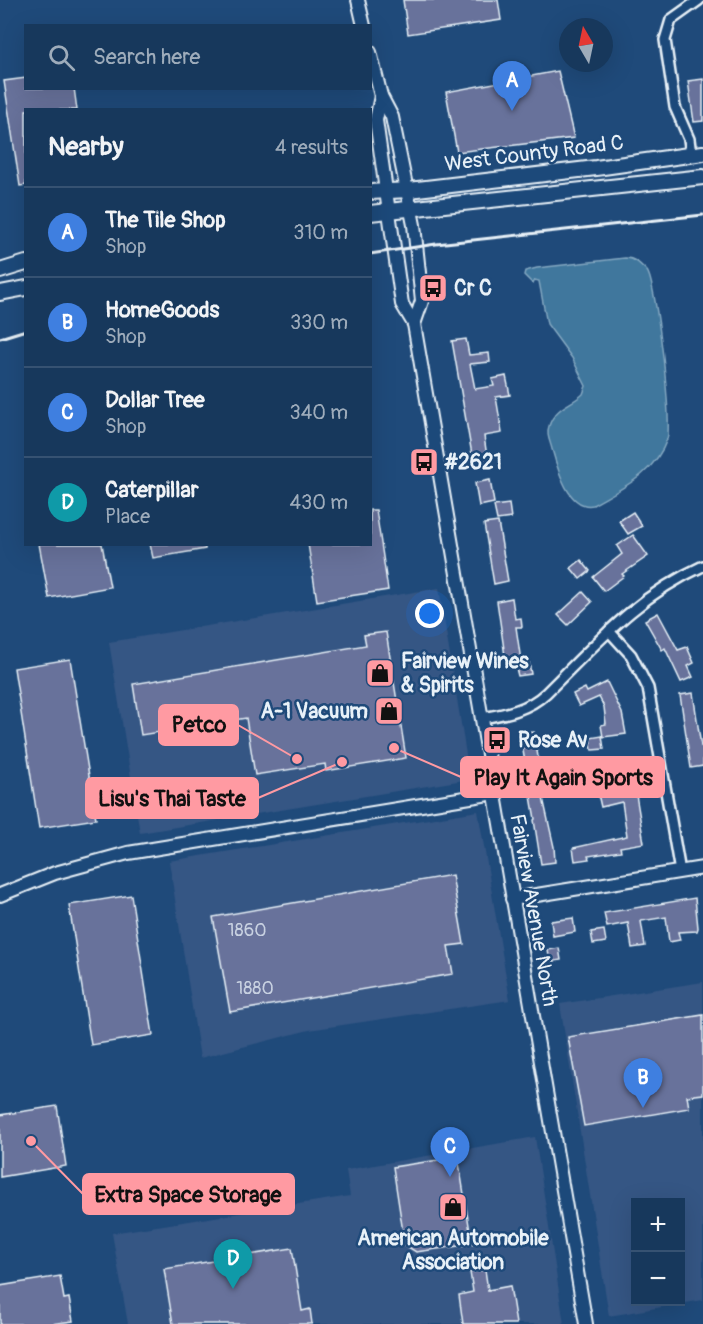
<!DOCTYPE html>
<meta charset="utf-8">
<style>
:root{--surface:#17385c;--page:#244365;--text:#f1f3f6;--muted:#9eacbb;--line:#365272;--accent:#ff9aa2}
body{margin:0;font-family:Pangolin,sans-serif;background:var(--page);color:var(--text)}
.controls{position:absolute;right:18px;bottom:18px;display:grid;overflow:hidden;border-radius:0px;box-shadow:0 6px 24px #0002}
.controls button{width:54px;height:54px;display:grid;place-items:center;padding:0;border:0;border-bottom:2px solid var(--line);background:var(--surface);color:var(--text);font:30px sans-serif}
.compass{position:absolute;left:559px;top:18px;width:54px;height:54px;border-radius:50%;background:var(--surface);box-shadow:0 6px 24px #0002;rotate:351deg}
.you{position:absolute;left:430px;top:614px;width:21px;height:21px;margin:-15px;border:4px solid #fff;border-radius:50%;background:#1a73e8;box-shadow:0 0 0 9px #1a73e833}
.badge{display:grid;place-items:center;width:39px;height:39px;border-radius:50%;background:var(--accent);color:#fff;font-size:20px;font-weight:700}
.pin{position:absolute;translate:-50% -50px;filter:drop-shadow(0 2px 3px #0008)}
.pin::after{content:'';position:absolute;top:32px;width:21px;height:18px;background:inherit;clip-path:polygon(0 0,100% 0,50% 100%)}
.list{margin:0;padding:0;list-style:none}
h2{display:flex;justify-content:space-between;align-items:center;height:78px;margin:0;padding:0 24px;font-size:26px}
h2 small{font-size:20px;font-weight:400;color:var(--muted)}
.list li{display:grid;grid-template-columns:39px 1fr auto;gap:18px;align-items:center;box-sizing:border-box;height:90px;padding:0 24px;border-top:2px solid var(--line)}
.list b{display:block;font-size:22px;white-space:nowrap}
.list p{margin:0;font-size:20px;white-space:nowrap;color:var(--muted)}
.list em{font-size:20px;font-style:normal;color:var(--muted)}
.icon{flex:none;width:33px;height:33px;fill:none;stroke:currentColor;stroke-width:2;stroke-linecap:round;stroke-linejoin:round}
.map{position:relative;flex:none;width:703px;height:1324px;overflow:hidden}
.search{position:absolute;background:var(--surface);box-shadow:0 6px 24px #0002;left:24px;top:24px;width:348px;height:66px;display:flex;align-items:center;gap:15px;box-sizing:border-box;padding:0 21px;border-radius:0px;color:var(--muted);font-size:22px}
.panel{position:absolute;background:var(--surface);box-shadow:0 6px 24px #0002;left:24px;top:108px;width:348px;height:438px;border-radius:0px}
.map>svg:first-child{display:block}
</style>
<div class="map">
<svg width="703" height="1324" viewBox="0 0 703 1324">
<rect width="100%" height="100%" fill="#1f4a7a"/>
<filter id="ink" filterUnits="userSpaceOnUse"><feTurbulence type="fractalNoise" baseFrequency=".0167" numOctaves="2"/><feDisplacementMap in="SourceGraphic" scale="12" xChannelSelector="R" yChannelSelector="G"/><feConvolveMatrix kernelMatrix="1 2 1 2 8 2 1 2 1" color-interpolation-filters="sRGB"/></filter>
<g filter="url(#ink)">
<g fill="#355684" fill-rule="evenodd">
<polygon points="439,588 470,779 140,833 109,642"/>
<polygon points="478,811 510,1000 309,1030 200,1058 169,861"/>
<path d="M 703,982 L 703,1300 L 609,1316 L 560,1004 ZM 636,1202 L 680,1202 L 680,1302 L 636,1302 Z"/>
<polygon points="535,1137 564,1324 128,1324 112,1233 350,1196 346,1170"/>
</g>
<path fill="#41779d" stroke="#84a8c1" stroke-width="1.5" d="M 625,258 C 635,258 640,264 647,271 C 656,282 673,424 667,439 C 655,474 622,488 593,505 C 568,510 557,467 552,449 C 550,441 546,434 549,426 C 555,407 571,405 583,394 L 586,386 L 572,358 L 547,324 L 539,281 L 535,280 L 533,284 L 524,275 L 525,271 L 537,268 Z"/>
<g fill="#68729b" stroke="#e8f1f8" stroke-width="1.5">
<polygon points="403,0 498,0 501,20 408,34"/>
<polygon points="558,71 574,138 457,152 446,92"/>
<polygon points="26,78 26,88 74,88 77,110 26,110 26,185 20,186 4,81"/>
<polygon points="703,79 703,121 694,122 688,81"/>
<polygon points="466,339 469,355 489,353 490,362 470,364 475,389 494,386 492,379 506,376 510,395 496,397 502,433 484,436 488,464 474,466 452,341"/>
<polygon points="490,480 494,503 479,506 475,483"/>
<polygon points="509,504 511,518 497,520 494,506"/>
<polygon points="370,510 376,510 388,590 317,601 308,544 370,544"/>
<polygon points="633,512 642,526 628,534 619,521"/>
<polygon points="498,522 508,581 494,584 484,524"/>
<polygon points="633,535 648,556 622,574 624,576 604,591 593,577 622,554 617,546"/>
<polygon points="39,544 102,544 110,587 49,598"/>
<polygon points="150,544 205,544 205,549 153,558"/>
<polygon points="581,560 590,571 580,579 571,568"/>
<polygon points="583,592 592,602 568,625 558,615"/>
<polygon points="512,598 515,619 521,618 522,627 516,627 521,661 506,663 497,601"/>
<polygon points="658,613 678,650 687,647 694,663 688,666 693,677 681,682 665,648 662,650 645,620"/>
<polygon points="386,632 406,758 326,771 325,764 255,775 246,718 141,735 133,684 366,645 364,635"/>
<polygon points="70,659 96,819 39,828 14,668"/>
<polygon points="529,662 531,674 518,676 515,664"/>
<polygon points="607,682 622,713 626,734 603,737 601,725 606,724 604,707 599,697 579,706 573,694 585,688 587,692"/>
<polygon points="693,693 701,746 703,745 703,766 691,768 680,695"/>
<polygon points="534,732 539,763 542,763 545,777 548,777 549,787 544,788 545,798 543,798 554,847 555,862 541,864 534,820 535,819 522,745 525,745 523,733"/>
<polygon points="602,736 604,749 592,750 590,738"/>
<polygon points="631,765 644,843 620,847 621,851 588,856 589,859 575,861 573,848 627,836 622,802 601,807 598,794 620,789 617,767"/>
<polygon points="452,875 464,944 448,946 453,974 230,1012 213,917"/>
<polygon points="131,895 153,1035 91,1045 69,905"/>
<polygon points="695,898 698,928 697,931 678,932 680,940 669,942 666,917 641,921 645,946 632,948 628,923 607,927 604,913"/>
<polygon points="573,918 575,932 553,936 551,921"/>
<polygon points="604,930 606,942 593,944 591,932"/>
<polygon points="559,948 561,960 550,962 548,950"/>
<polygon points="703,1015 703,1094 687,1096 689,1108 584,1126 568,1037"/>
<polygon points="57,1106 66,1166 0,1177 0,1115"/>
<polygon points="458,1157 472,1244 416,1252 405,1245 393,1167"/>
<polygon points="292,1248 302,1311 310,1309 312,1324 173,1324 164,1269"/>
<polygon points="485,1270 488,1290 510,1286 516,1324 463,1324 459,1295 473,1292 470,1272"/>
<polygon points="60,1276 64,1299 69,1298 73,1321 51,1324 0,1324 0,1286"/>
</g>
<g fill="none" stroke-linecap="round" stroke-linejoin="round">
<g stroke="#e8f1f8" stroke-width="14">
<g id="minor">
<polyline points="691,154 689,139 675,107 665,40 671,20 699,0"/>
<polyline points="609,631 631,655 648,688 680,872"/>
<path d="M 482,718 C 506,714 528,710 546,693 C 597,643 637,596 703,566"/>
</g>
</g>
<g stroke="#e8f1f8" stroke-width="16">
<g id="tertiary">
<polyline points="358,0 364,26"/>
<polyline points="370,52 381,96 392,117 414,225 422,301 414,324"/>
<polyline points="381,96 376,120 402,304 414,324 586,1324"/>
<polyline points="0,895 55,873 128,853 495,793"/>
<polyline points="512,899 703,868"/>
</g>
</g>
<g stroke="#e8f1f8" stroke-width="18">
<g id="secondary">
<polyline points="370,192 409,190 596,168 703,153"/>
<polyline points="370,213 703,177"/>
<polyline points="0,271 26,263"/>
<polyline points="0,293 26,288"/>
</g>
</g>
<use href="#minor" stroke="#1f4a7a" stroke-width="9"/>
<use href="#tertiary" stroke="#1f4a7a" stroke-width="12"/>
<use href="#secondary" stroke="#1f4a7a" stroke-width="14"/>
<g stroke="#e8f1f8" stroke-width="3">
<polyline points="370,254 436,244 703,215"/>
<polyline points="0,338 26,330"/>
</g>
</g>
</g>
<defs>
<g id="bus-square" transform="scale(1.5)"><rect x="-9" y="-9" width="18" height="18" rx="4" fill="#ff9aa2" stroke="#1f4a7a"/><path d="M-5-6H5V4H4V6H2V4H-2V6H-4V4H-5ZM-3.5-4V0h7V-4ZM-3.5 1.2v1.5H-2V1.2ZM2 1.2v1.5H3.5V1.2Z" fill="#111"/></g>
<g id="shop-square" transform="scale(1.5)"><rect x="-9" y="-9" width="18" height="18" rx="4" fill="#ff9aa2" stroke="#1f4a7a"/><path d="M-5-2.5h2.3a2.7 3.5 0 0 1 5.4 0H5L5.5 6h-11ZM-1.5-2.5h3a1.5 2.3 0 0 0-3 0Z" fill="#111"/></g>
</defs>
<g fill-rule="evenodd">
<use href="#bus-square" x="433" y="288"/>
<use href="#bus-square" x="424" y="462"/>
<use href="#shop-square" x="380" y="673"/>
<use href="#shop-square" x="389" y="711"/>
<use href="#bus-square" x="497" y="740"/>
<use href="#shop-square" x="453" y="1207"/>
</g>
<g text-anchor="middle" stroke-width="5" stroke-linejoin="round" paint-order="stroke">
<g font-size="18" fill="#c8d1e1">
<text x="247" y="936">1860</text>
<text x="255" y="994">1880</text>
</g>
<g font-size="21" fill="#e8f1f8" stroke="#1f4a7a">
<text transform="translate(534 153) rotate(-7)" y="7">West County Road C</text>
<text transform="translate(534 910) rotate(80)" y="7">Fairview Avenue North</text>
</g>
<g font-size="21" font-weight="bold" fill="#e8f1f8" stroke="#1f4a7a" text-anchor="start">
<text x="454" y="295">Cr C</text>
<text x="445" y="469">#2621</text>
<text x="401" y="668">Fairview Wines<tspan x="401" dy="24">&amp; Spirits</tspan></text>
<text x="368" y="718" text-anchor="end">A-1 Vacuum</text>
<text x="518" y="747">Rose Av</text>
<text x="453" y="1245" text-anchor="middle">American Automobile<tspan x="453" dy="24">Association</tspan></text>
</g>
</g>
<path fill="none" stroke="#ff9aa2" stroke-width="2" d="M297 759L238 725M394 748L461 777M342 762L258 798M31 1141L83 1194"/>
<g fill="#ff9aa2" stroke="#1f4a7a" stroke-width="2">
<circle cx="297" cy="759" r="6"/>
<circle cx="394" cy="748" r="6"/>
<circle cx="342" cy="762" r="6"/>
<circle cx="31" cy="1141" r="6"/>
</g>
<g fill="#ff9aa2" stroke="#ff9aa2" stroke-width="2">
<rect x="159" y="705" width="79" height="40" rx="6"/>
<rect x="461" y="757" width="203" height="40" rx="6"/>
<rect x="86" y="778" width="172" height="40" rx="6"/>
<rect x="83" y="1174" width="211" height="40" rx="6"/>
</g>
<g font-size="22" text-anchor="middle" font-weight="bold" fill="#111">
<text x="199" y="732">Petco</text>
<text x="563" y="785">Play It Again Sports</text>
<text x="172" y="806">Lisu's Thai Taste</text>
<text x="188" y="1202">Extra Space Storage</text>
</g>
</svg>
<div class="controls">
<button>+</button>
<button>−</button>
</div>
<svg class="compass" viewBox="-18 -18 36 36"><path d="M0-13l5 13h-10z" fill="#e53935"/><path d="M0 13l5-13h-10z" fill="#9eacbb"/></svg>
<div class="you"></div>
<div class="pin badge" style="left:512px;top:111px;background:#3f7fe0">A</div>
<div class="pin badge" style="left:643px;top:1108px;background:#3f7fe0">B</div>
<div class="pin badge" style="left:450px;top:1177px;background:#3f7fe0">C</div>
<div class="pin badge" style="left:233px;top:1289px;background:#0f9aa8">D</div>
<div class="search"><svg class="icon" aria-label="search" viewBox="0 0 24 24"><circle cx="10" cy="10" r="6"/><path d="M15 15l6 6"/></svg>Search here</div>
<section class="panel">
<h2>Nearby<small>4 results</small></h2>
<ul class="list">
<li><span class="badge" style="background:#3f7fe0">A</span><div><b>The Tile Shop</b><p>Shop</p></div><em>310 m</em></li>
<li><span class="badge" style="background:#3f7fe0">B</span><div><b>HomeGoods</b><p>Shop</p></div><em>330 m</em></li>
<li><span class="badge" style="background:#3f7fe0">C</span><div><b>Dollar Tree</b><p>Shop</p></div><em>340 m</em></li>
<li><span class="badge" style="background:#0f9aa8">D</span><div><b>Caterpillar</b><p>Place</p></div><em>430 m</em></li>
</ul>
</section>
</div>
